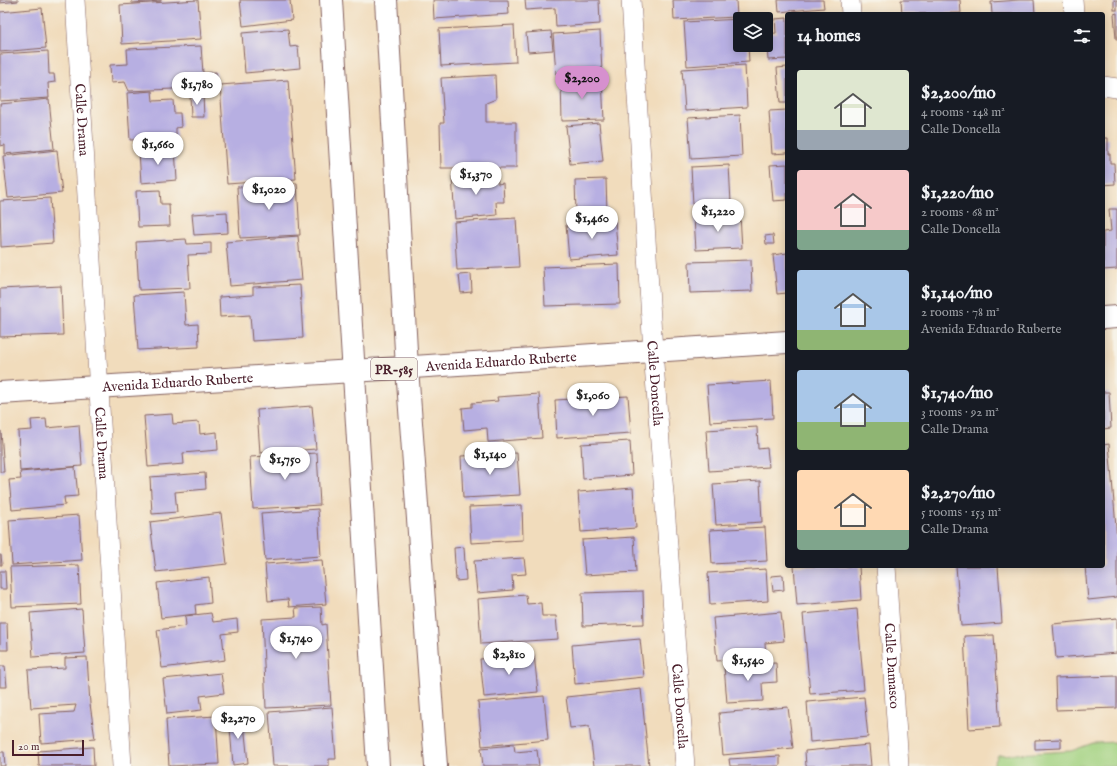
<!DOCTYPE html>
<meta charset="utf-8">
<style>
:root{--surface:#171b24;--page:#20242c;--text:#f1f3f6;--muted:#9ea1a6;--accent:#d690ce}
body{margin:0;font-family:"IM FELL English",serif;background:var(--page);color:var(--text);height:100vh;display:flex;flex-direction:column;font-size:15px;white-space:nowrap}
*{box-sizing:border-box;margin:0}
p{font-size:13px;color:var(--muted)}
.icon{flex:none;width:22px;height:22px;fill:none;stroke:currentColor;stroke-width:2;stroke-linecap:round;stroke-linejoin:round}
.map{position:relative;flex:1;overflow:hidden}
.drawer{position:absolute;left:785px;top:12px;width:320px;height:556px;display:flex;flex-direction:column;background:var(--surface);border-radius:4px;box-shadow:0 2px 10px #0003}
.drawer>*{flex:none}
.fabs{position:absolute;left:733px;top:12px;display:grid;gap:8px}
.fabs a{display:grid;place-items:center;width:40px;height:40px;border-radius:4px;background:var(--surface);box-shadow:0 2px 10px #0003;font-size:20px}
.scale{position:absolute;left:12px;bottom:10px;width:72px;box-sizing:border-box;padding-left:4px;border:2px solid #4a1f2b;border-top:0;font-size:11px;line-height:14px;white-space:nowrap;color:#4a1f2b;-webkit-text-stroke:3px #f7f3e8;paint-order:stroke}
.price{position:absolute;translate:-50% -34px;padding:0 9px;border-radius:14px;background:#fff;color:#222;font-size:13px;line-height:26px;filter:drop-shadow(0 1px 2px #0008)}
.price::after{content:'';position:absolute;left:50%;top:24px;width:12px;height:9px;margin-left:-6px;background:inherit;clip-path:polygon(0 0,100% 0,50% 100%)}
.price.active{background:var(--accent);color:#111}
ul{padding:0;list-style:none}
li{display:flex;align-items:center;gap:12px;height:100px;padding:0 12px}
li span{display:grid;place-items:center;flex:none;width:112px;height:80px;border-radius:4px;color:#555}
li>.icon{margin-inline-start:auto}
span .icon{width:48px;height:48px;fill:#fffc;stroke-width:1}
li b{font-size:17px}
h2{display:flex;justify-content:space-between;align-items:center;height:48px;padding:0 12px;font-size:17px}
.map>svg:first-child{display:block}
.green{fill:#a2d280;stroke:#767856}
.building{fill:#b7afe2}
.lines{fill:none;stroke-linecap:round;stroke-linejoin:round}
.street-casing{stroke:#84615e;stroke-width:20}
.primary-casing{stroke:#84615e;stroke-width:24}
.street{stroke:#fff;stroke-width:19}
.primary{stroke:#fff;stroke-width:22}
.labels{text-anchor:middle;stroke-width:4;stroke-linejoin:round;paint-order:stroke}
.shield{fill:#f7f3e8;stroke:#7e5f64;stroke-width:1}
.shield-label{font-size:13px;font-weight:bold;fill:#4a1f2b}
.street-label{font-size:14px;fill:#4a1f2b;stroke:#f7f3e8}
</style>
<div class="map">
<svg width="1117" height="766" viewBox="0 0 1117 766">
<rect width="100%" height="100%" fill="#f7f3e8"/>
<filter id="ink" filterUnits="userSpaceOnUse"><feTurbulence type="fractalNoise" baseFrequency=".025" numOctaves="2"/><feDisplacementMap in="SourceGraphic" scale="8" xChannelSelector="R" yChannelSelector="G"/><feConvolveMatrix kernelMatrix="1 2 1 2 8 2 1 2 1" color-interpolation-filters="sRGB"/></filter>
<filter id="wash" filterUnits="userSpaceOnUse"><feTurbulence type="fractalNoise" baseFrequency=".012" numOctaves="4" result="noise"/><feDisplacementMap in="SourceGraphic" scale="16" xChannelSelector="R" yChannelSelector="G"/><feGaussianBlur stdDeviation="0.9" result="paint"/><feColorMatrix in="noise" values="0 0 0 0 0 0 0 0 0 0 0 0 0 0 0 0 0 1.4 0 .05"/><feComposite in="paint" operator="in"/></filter>
<g filter="url(#wash)">
<rect width="100%" height="100%" fill="#f1dcbc"/>
<polygon class="green" points="1117,742 1117,766 993,766 998,755 1071,751 1093,743"/>
<g id="blocks">
<g class="building">
<polygon points="0,0 18,0 18,1 0,3"/>
<polygon points="132,0 161,0 161,1 132,3"/>
<polygon points="198,0 201,39 122,44 120,5"/>
<polygon points="240,0 290,0 292,20 243,26"/>
<polygon points="433,0 508,0 509,14 434,19"/>
<polygon points="525,0 599,0 600,24 556,27 555,8 526,10"/>
<polygon points="673,0 736,0 737,17 674,20"/>
<polygon points="778,0 823,0 824,8 779,12"/>
<polygon points="901,0 960,0 961,13 902,14"/>
<polygon points="1019,0 1034,0 1035,14 992,14 991,2"/>
<rect x="1114" y="0" width="3" height="10"/>
<polygon points="42,8 46,48 0,52 0,12"/>
<polygon points="1117,13 1117,39 1116,39 1114,14"/>
<polygon points="767,16 768,30 766,30 766,19 755,19 755,17"/>
<polygon points="787,18 787,59 768,60 766,34 776,33 775,19"/>
<polygon points="740,19 740,45 748,45 749,62 687,66 684,22"/>
<polygon points="514,25 516,62 441,66 439,29"/>
<polygon points="288,29 290,47 298,46 300,68 245,73 242,33"/>
<polygon points="551,31 553,50 528,52 526,33"/>
<polygon points="600,31 602,72 556,74 553,34"/>
<polygon points="201,46 203,73 216,72 217,87 129,91 125,82 111,83 110,65 128,64 127,49"/>
<polygon points="48,51 49,74 54,74 55,82 48,83 49,98 0,101 0,54"/>
<polygon points="745,65 747,107 685,111 682,69"/>
<polygon points="787,67 787,103 780,103 777,68"/>
<polygon points="495,75 496,99 486,103 486,122 516,122 516,168 441,168 440,123 444,123 441,78"/>
<polygon points="602,79 604,120 562,121 561,80"/>
<polygon points="288,80 296,179 227,184 220,85"/>
<polygon points="152,91 153,101 173,100 174,113 180,113 181,127 176,128 176,138 130,140 127,93"/>
<polygon points="203,94 204,117 191,117 190,95"/>
<polygon points="49,99 54,149 5,154 5,145 0,146 0,104"/>
<polygon points="787,110 787,153 772,154 769,111"/>
<polygon points="740,115 742,156 691,159 688,118"/>
<polygon points="599,123 603,161 570,164 566,126"/>
<polygon points="1103,138 1108,138 1108,154 1110,154 1110,163 1114,163 1115,184 1103,185"/>
<polygon points="175,149 177,180 141,183 139,151"/>
<polygon points="57,150 62,193 8,198 3,156"/>
<polygon points="787,164 787,200 773,201 770,165"/>
<polygon points="729,165 731,203 693,205 691,167"/>
<polygon points="482,174 482,176 497,175 498,184 503,183 504,202 496,202 497,215 455,219 452,176"/>
<polygon points="606,179 607,213 576,214 575,180"/>
<polygon points="297,183 300,235 240,238 237,187"/>
<polygon points="160,190 161,204 169,204 170,226 138,227 136,191"/>
<polygon points="50,198 53,243 1,247 0,201"/>
<polygon points="1109,209 1117,209 1117,269 1103,270 1103,232 1111,231"/>
<polygon points="227,212 228,233 194,235 192,214"/>
<polygon points="740,215 742,248 696,250 694,218"/>
<polygon points="516,218 519,267 457,270 454,222"/>
<polygon points="615,221 618,255 569,259 566,225"/>
<polygon points="773,235 774,244 766,244 765,236"/>
<polygon points="298,236 302,280 230,286 226,242"/>
<polygon points="186,239 187,244 211,243 211,254 188,255 190,288 139,290 136,242"/>
<polygon points="787,253 787,293 777,294 773,255"/>
<polygon points="751,260 752,291 690,293 689,262"/>
<polygon points="619,264 620,304 545,306 543,267"/>
<polygon points="471,274 472,292 461,293 459,275"/>
<polygon points="300,285 303,338 252,341 250,315 220,317 219,297 253,295 253,287"/>
<polygon points="61,286 63,335 0,337 0,289"/>
<polygon points="184,292 186,325 198,324 199,347 138,350 134,295"/>
<polygon points="771,381 773,418 710,422 707,385"/>
<polygon points="1103,392 1109,392 1111,428 1103,429"/>
<polygon points="539,394 542,438 488,442 487,428 464,430 462,408 472,407 472,403 498,401 497,397"/>
<polygon points="628,396 631,433 557,438 555,400"/>
<polygon points="312,406 316,449 260,453 257,410"/>
<polygon points="172,414 173,424 199,422 200,434 217,432 218,450 183,453 184,464 148,467 144,416"/>
<polygon points="46,419 47,428 79,425 82,466 20,471 18,431 32,430 31,420"/>
<polygon points="757,427 758,449 767,448 769,467 709,471 706,430"/>
<polygon points="0,431 1,431 4,472 0,472"/>
<polygon points="630,441 632,475 583,479 581,444"/>
<polygon points="1109,444 1117,539 1117,597 1088,600 1085,566 1103,566 1103,445"/>
<polygon points="317,453 320,505 253,509 250,457"/>
<polygon points="517,453 520,495 463,498 461,456"/>
<polygon points="75,467 78,496 64,497 65,505 12,510 9,480 21,479 20,472"/>
<polygon points="205,473 206,489 175,492 177,512 152,514 150,477"/>
<polygon points="760,481 762,522 716,525 713,484"/>
<polygon points="633,488 636,528 581,532 578,492"/>
<polygon points="522,505 523,540 471,543 469,507"/>
<polygon points="318,509 321,556 265,560 261,513"/>
<polygon points="221,513 227,564 156,572 150,522"/>
<polygon points="79,515 82,560 12,565 9,520"/>
<polygon points="765,527 767,561 712,564 710,530"/>
<polygon points="634,537 636,572 585,575 582,540"/>
<polygon points="464,547 466,580 456,581 454,548"/>
<polygon points="0,555 1,555 2,565 0,565"/>
<polygon points="524,558 526,574 512,575 513,590 477,593 474,561"/>
<polygon points="322,560 326,604 289,607 288,599 268,601 265,564"/>
<polygon points="79,565 81,604 12,607 10,567"/>
<polygon points="794,566 859,566 861,600 797,605"/>
<polygon points="956,566 998,566 1002,623 961,626"/>
<polygon points="766,569 768,601 710,605 708,573"/>
<polygon points="0,571 5,571 6,589 0,589"/>
<polygon points="783,575 784,590 773,591 771,576"/>
<polygon points="209,577 211,603 195,605 196,614 161,618 157,583"/>
<polygon points="643,591 644,624 583,626 582,593"/>
<polygon points="526,595 527,604 541,603 542,616 556,616 558,639 481,644 478,599"/>
<polygon points="321,607 322,625 326,624 331,705 266,708 262,619 296,617 295,608"/>
<polygon points="82,609 85,653 33,657 30,613"/>
<polygon points="857,609 864,690 810,694 803,614"/>
<polygon points="781,612 784,641 765,643 766,657 717,661 713,618"/>
<polygon points="211,613 213,622 237,619 238,632 222,634 225,660 162,668 157,630 186,626 185,616"/>
<polygon points="1117,618 1117,653 1056,658 1053,624"/>
<polygon points="0,623 7,623 8,650 0,650"/>
<polygon points="994,635 1000,727 969,729 964,636"/>
<polygon points="640,639 644,677 575,684 572,645"/>
<polygon points="534,654 538,692 484,697 480,659"/>
<polygon points="87,657 90,704 95,739 41,743 39,714 74,712 76,705 31,708 28,670 65,668 65,658"/>
<polygon points="776,663 777,682 762,683 763,701 727,703 724,666"/>
<polygon points="0,666 5,666 7,687 0,687"/>
<polygon points="221,673 224,693 200,696 202,710 167,714 163,679"/>
<polygon points="1117,676 1117,708 1056,710 1055,678"/>
<polygon points="641,689 649,766 594,766 589,726 570,728 566,697"/>
<polygon points="544,696 548,740 482,746 478,702"/>
<polygon points="864,697 868,737 810,742 807,702"/>
<polygon points="332,707 336,759 329,759 329,766 273,766 269,712"/>
<polygon points="788,707 793,748 723,755 719,713"/>
<polygon points="243,714 248,763 233,765 229,716"/>
<polygon points="216,716 219,764 169,766 166,719"/>
<polygon points="1061,739 1061,748 1035,749 1035,740"/>
<polygon points="514,745 515,752 537,750 539,766 483,766 481,748"/>
<polygon points="869,745 871,766 806,766 805,751"/>
<polygon points="93,747 94,766 39,766 38,751"/>
<polygon points="0,752 4,752 5,766 0,766"/>
<polygon points="780,756 780,766 730,766 729,759"/>
</g>
</g>
</g>
<g filter="url(#ink)">
<use href="#blocks" fill-opacity="0" stroke="#84615e" stroke-width="1"/>
<g class="lines">
<g class="street-casing">
<g id="street">
<path id="s1" d="M75,0l47,766"/>
<path id="s2" d="M631,0l22,351 32,415"/>
<polyline points="850,0 851,14"/>
<polyline points="1073,0 1074,14"/>
<polyline points="1103,86 1117,88"/>
<path id="s3" d="M886,566l13,200"/>
</g>
</g>
<g class="primary-casing">
<g id="primary">
<polyline points="331,0 378,766"/>
<polyline points="386,0 407,368 436,766"/>
<polyline points="1103,318 1117,317"/>
<path id="s4" d="M0,393l353,-22 434,-29"/>
</g>
</g>
<use href="#street" class="street"/>
<use href="#primary" class="primary"/>
</g>
</g>
<g class="labels">
<rect class="shield" x="371" y="358" width="46" height="22" rx="3"/>
<g class="shield-label">
<text x="394" y="374">PR-585</text>
</g>
<g class="street-label">
<text dy="5" stroke="none"><textPath href="#s1" startOffset="120">Calle Drama</textPath></text>
<text dy="5" stroke="none"><textPath href="#s4" startOffset="502">Avenida Eduardo Ruberte</textPath></text>
<text dy="5" stroke="none"><textPath href="#s4" startOffset="178">Avenida Eduardo Ruberte</textPath></text>
<text dy="5" stroke="none"><textPath href="#s2" startOffset="384">Calle Doncella</textPath></text>
<text dy="5" stroke="none"><textPath href="#s1" startOffset="444">Calle Drama</textPath></text>
<text dy="5" stroke="none"><textPath href="#s3" startOffset="100">Calle Damasco</textPath></text>
<text dy="5" stroke="none"><textPath href="#s2" startOffset="708">Calle Doncella</textPath></text>
</g>
</g>
</svg>
<div class="fabs">
<a><svg class="icon" aria-label="layers" viewBox="0 0 24 24"><path d="M12 4l9 5-9 5-9-5zM3 14l9 5 9-5"/></svg></a>
</div>
<div class="scale">20 m</div>
<b class="price active" style="left:582px;top:100px">$2,200</b>
<b class="price" style="left:197px;top:106px">$1,780</b>
<b class="price" style="left:158px;top:166px">$1,660</b>
<b class="price" style="left:476px;top:196px">$1,370</b>
<b class="price" style="left:269px;top:211px">$1,020</b>
<b class="price" style="left:718px;top:233px">$1,220</b>
<b class="price" style="left:592px;top:240px">$1,460</b>
<b class="price" style="left:593px;top:417px">$1,060</b>
<b class="price" style="left:490px;top:476px">$1,140</b>
<b class="price" style="left:285px;top:481px">$1,750</b>
<b class="price" style="left:296px;top:660px">$1,740</b>
<b class="price" style="left:509px;top:676px">$2,810</b>
<b class="price" style="left:748px;top:682px">$1,540</b>
<b class="price" style="left:238px;top:740px">$2,270</b>
<section class="drawer">
<h2>14 homes<svg class="icon" aria-label="filters" viewBox="0 0 24 24"><path d="M4 7h16M4 17h16"/><circle cx="9" cy="7" r="2"/><circle cx="15" cy="17" r="2"/></svg></h2>
<ul>
<li><span style="background:linear-gradient(#dfe7d0 75%,#9aa5b1 0)"><svg class="icon" aria-label="home" viewBox="0 0 24 24"><path d="M3 11l9-7 9 7M6 9v11h12V9"/></svg></span><div><b>$2,200/mo</b><p>4 rooms · 148 m²</p><p>Calle Doncella</p></div></li>
<li><span style="background:linear-gradient(#f6c9c9 75%,#7fa58c 0)"><svg class="icon" aria-label="home" viewBox="0 0 24 24"><path d="M3 11l9-7 9 7M6 9v11h12V9"/></svg></span><div><b>$1,220/mo</b><p>2 rooms · 68 m²</p><p>Calle Doncella</p></div></li>
<li><span style="background:linear-gradient(#a9c7e8 75%,#8fb573 0)"><svg class="icon" aria-label="home" viewBox="0 0 24 24"><path d="M3 11l9-7 9 7M6 9v11h12V9"/></svg></span><div><b>$1,140/mo</b><p>2 rooms · 78 m²</p><p>Avenida Eduardo Ruberte</p></div></li>
<li><span style="background:linear-gradient(#a9c7e8 65%,#8fb573 0)"><svg class="icon" aria-label="home" viewBox="0 0 24 24"><path d="M3 11l9-7 9 7M6 9v11h12V9"/></svg></span><div><b>$1,740/mo</b><p>3 rooms · 92 m²</p><p>Calle Drama</p></div></li>
<li><span style="background:linear-gradient(#ffd9b3 75%,#7fa58c 0)"><svg class="icon" aria-label="home" viewBox="0 0 24 24"><path d="M3 11l9-7 9 7M6 9v11h12V9"/></svg></span><div><b>$2,270/mo</b><p>5 rooms · 153 m²</p><p>Calle Drama</p></div></li>
</ul>
</section>
</div>
